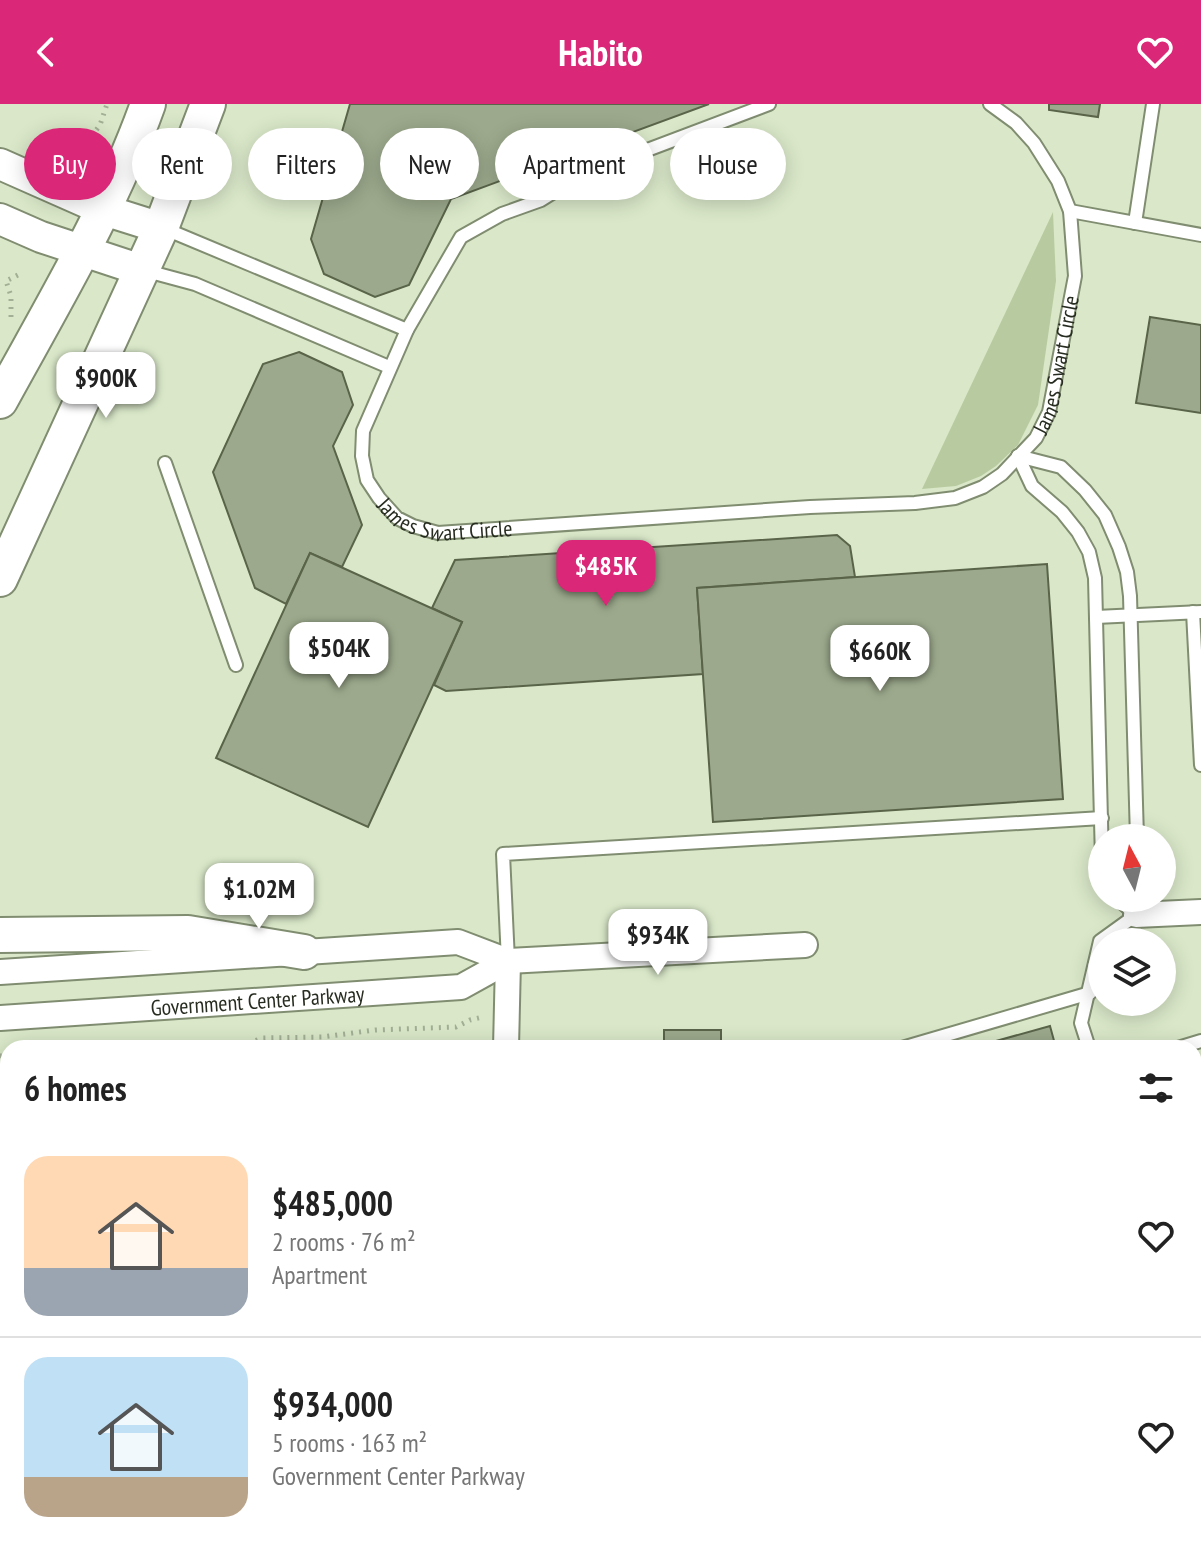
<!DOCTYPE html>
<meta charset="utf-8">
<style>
:root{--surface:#fff;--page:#f2f2f2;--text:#222;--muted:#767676;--line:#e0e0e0;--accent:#db2777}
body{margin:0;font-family:"PT Sans Narrow",sans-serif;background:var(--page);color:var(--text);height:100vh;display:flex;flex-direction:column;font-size:30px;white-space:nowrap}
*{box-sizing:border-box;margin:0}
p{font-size:26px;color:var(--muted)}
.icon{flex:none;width:44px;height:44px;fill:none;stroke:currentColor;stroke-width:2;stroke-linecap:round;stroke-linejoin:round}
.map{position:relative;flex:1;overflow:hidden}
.drawer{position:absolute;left:0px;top:936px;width:1202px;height:512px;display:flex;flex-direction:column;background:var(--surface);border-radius:24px 24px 0 0;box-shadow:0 4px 20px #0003}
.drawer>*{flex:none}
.guide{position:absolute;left:24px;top:24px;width:800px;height:72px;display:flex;gap:16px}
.needle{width:52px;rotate:353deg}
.tools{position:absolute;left:1088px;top:720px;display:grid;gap:16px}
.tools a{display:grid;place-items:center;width:88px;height:88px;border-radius:50%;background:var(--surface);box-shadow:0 4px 20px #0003;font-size:40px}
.price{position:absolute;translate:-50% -68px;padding:0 18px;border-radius:16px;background:#fff;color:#222;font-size:26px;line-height:52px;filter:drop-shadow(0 2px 4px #0008)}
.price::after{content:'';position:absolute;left:50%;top:48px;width:24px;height:18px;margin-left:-12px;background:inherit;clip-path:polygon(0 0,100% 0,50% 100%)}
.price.on{background:var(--accent);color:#fff}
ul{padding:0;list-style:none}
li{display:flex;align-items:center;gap:24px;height:200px;padding:0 24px}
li+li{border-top:2px solid var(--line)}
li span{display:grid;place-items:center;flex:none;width:224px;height:160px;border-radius:24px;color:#555}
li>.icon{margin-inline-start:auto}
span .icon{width:96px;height:96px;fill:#fffc;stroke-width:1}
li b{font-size:34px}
h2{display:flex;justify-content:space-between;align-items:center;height:96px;padding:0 24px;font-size:34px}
.tag{padding:0 28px;border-radius:36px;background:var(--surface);box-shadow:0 4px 20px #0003;font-size:28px;line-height:72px}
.tag.on{background:var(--accent);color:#fff}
header{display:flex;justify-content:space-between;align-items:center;height:104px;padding:0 24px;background:var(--accent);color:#fff;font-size:36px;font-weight:600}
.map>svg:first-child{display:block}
.green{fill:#b8cba0}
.building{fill:#9ca98c;stroke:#596449;stroke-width:2}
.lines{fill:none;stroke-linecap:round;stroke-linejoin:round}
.service-casing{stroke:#808d70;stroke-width:16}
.minor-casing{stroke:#808d70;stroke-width:28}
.tertiary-casing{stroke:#808d70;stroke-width:34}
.secondary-casing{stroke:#808d70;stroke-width:38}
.path{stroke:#a3af95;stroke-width:5;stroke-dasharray:2 6;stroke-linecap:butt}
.service{stroke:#fff;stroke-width:12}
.minor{stroke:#fff;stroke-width:24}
.tertiary{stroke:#fff;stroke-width:30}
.secondary{stroke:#fff;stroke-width:34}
.labels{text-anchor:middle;stroke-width:6;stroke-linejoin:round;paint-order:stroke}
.street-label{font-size:22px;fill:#272c20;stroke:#e7f5d6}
</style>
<header><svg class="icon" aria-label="back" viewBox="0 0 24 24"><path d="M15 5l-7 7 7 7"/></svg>Habito<svg class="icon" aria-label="heart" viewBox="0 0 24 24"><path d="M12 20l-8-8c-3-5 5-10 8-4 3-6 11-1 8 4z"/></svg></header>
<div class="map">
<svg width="1201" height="1448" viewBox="0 0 1201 1448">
<rect width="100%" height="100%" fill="#dae8c9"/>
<polygon class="green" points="1053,108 1056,177 1038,301 1018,341 996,362 981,372 956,382 922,385"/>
<g class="building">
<polygon points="350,0 709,0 451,95 409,181 375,193 324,170 311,135"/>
<polygon points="1049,0 1100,0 1098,13 1049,6"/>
<polygon points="1150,213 1201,221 1201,309 1136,299"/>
<polygon points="299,248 342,268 353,301 333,342 362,421 342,463 310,449 286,500 255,484 213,368 263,260"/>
<polygon points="837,431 850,442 855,473 697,484 703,570 446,587 434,581 462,518 432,504 455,456"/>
<polygon points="310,449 462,518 368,723 216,654"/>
<polygon points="1047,460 1063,695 713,718 697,484"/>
<polygon points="1050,922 1056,944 971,944"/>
<rect x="664" y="926" width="57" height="18"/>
<polygon points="8,1034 8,1084 0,1075 0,1042"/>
<polygon points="8,1146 8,1256 0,1256 0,1147"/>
<polygon points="0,1305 8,1305 8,1415 0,1416"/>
<polygon points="180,1440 258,1440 260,1448 148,1448"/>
<polygon points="267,1440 380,1440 382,1448 269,1448"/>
<polygon points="723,1440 769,1440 770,1448 724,1448"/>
<polygon points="926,1440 1192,1440 1194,1448 928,1448"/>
</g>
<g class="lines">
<g class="service-casing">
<g id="service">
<path id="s1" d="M769,0l-188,71 -40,25 -39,14 -41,23 -54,93 -44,101 -1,25 5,24 12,18 18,20 16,8 25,7 372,-26 105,-4 40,-5 28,-11 19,-13 34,-36 13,-26 26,-136 -5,-65 -12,-30 -24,-38 -18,-20 -26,-19"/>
<polyline points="1070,107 1201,131"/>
<polyline points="1135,119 1153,0"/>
<polyline points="163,124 407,226"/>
<polyline points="143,166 195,180 389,263"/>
<polyline points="1018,352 1061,363 1085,386 1105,411 1119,443 1127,468 1130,492 1137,734"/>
<polyline points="1018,352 1032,382 1062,408 1078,428 1089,448 1095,474 1102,757"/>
<polyline points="165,359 236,561"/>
<polyline points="1193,508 1201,661"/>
<polyline points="1096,513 1201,508"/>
<polyline points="1117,794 1136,811"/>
<polyline points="508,857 503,750 1102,714"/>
<polyline points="902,944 1090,889"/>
<polyline points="1089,944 1081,919 1100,837 1136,811 1139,794"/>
<polyline points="1178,944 1201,937"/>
<polyline points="1194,1303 1201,1301"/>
<polyline points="1194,1313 1201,1338"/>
<polyline points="870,1440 872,1448"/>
</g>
</g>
<g class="minor-casing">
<g id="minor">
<polyline points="1136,811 1201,808"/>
<polyline points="0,868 458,838 508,857 805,841"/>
<path id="s2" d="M0,914l461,-31 47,-26"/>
<polyline points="506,944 508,857"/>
<polyline points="510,1440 512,1448"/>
<polyline points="672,1440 674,1448"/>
<polyline points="109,1448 109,1440"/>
<polyline points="602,1448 632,1440"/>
</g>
</g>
<g class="tertiary-casing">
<g id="tertiary">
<polyline points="0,60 104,106 161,124"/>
<polyline points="0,115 41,133 141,166"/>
</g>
</g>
<g class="secondary-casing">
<g id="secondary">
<path d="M0,297c53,-97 111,-193 148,-297"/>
<polyline points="0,475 161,124 208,0"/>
<polyline points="0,831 188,829 304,848"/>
</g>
</g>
<g class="path">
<polyline points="77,51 100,21 107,0"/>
<polyline points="11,213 11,192 6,177 22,169"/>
<polyline points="233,944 263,934 322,933 375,926 456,923 470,916 483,913"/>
<polyline points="0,952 8,951"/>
</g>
<use href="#service" class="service"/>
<use href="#minor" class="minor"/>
<use href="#tertiary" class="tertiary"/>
<use href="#secondary" class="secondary"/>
</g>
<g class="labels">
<g class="street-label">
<text dy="8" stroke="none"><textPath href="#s1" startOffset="1394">James Swart Circle</textPath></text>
<text dy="8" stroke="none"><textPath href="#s1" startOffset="700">James Swart Circle</textPath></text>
<text dy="8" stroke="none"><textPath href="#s2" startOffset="258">Government Center Parkway</textPath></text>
</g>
</g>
</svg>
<div class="tools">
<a><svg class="needle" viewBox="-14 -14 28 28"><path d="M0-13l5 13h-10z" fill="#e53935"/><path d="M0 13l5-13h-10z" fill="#767676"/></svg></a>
<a><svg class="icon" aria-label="layers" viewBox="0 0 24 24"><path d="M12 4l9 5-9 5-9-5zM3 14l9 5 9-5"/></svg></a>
</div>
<b class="price" style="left:106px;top:316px">$900K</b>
<b class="price on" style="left:606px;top:504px">$485K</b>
<b class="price" style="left:339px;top:586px">$504K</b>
<b class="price" style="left:880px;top:589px">$660K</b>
<b class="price" style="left:259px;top:827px">$1.02M</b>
<b class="price" style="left:658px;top:873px">$934K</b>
<div class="guide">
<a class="tag on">Buy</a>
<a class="tag">Rent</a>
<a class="tag">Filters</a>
<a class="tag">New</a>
<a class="tag">Apartment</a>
<a class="tag">House</a>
</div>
<section class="drawer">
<h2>6 homes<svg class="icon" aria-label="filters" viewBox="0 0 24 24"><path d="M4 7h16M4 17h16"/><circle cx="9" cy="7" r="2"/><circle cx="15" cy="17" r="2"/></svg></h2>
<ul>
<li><span style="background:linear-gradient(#ffd9b3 70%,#9aa5b1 0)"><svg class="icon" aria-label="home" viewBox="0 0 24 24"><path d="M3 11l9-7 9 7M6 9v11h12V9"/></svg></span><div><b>$485,000</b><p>2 rooms · 76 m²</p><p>Apartment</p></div><svg class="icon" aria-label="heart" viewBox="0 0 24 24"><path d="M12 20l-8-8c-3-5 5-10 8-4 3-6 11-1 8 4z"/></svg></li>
<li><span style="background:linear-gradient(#bfe0f5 75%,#b9a48a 0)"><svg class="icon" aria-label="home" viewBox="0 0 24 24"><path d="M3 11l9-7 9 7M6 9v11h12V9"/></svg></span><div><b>$934,000</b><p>5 rooms · 163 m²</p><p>Government Center Parkway</p></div><svg class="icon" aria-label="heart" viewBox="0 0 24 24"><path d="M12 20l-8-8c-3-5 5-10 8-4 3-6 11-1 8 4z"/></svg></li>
</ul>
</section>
</div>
